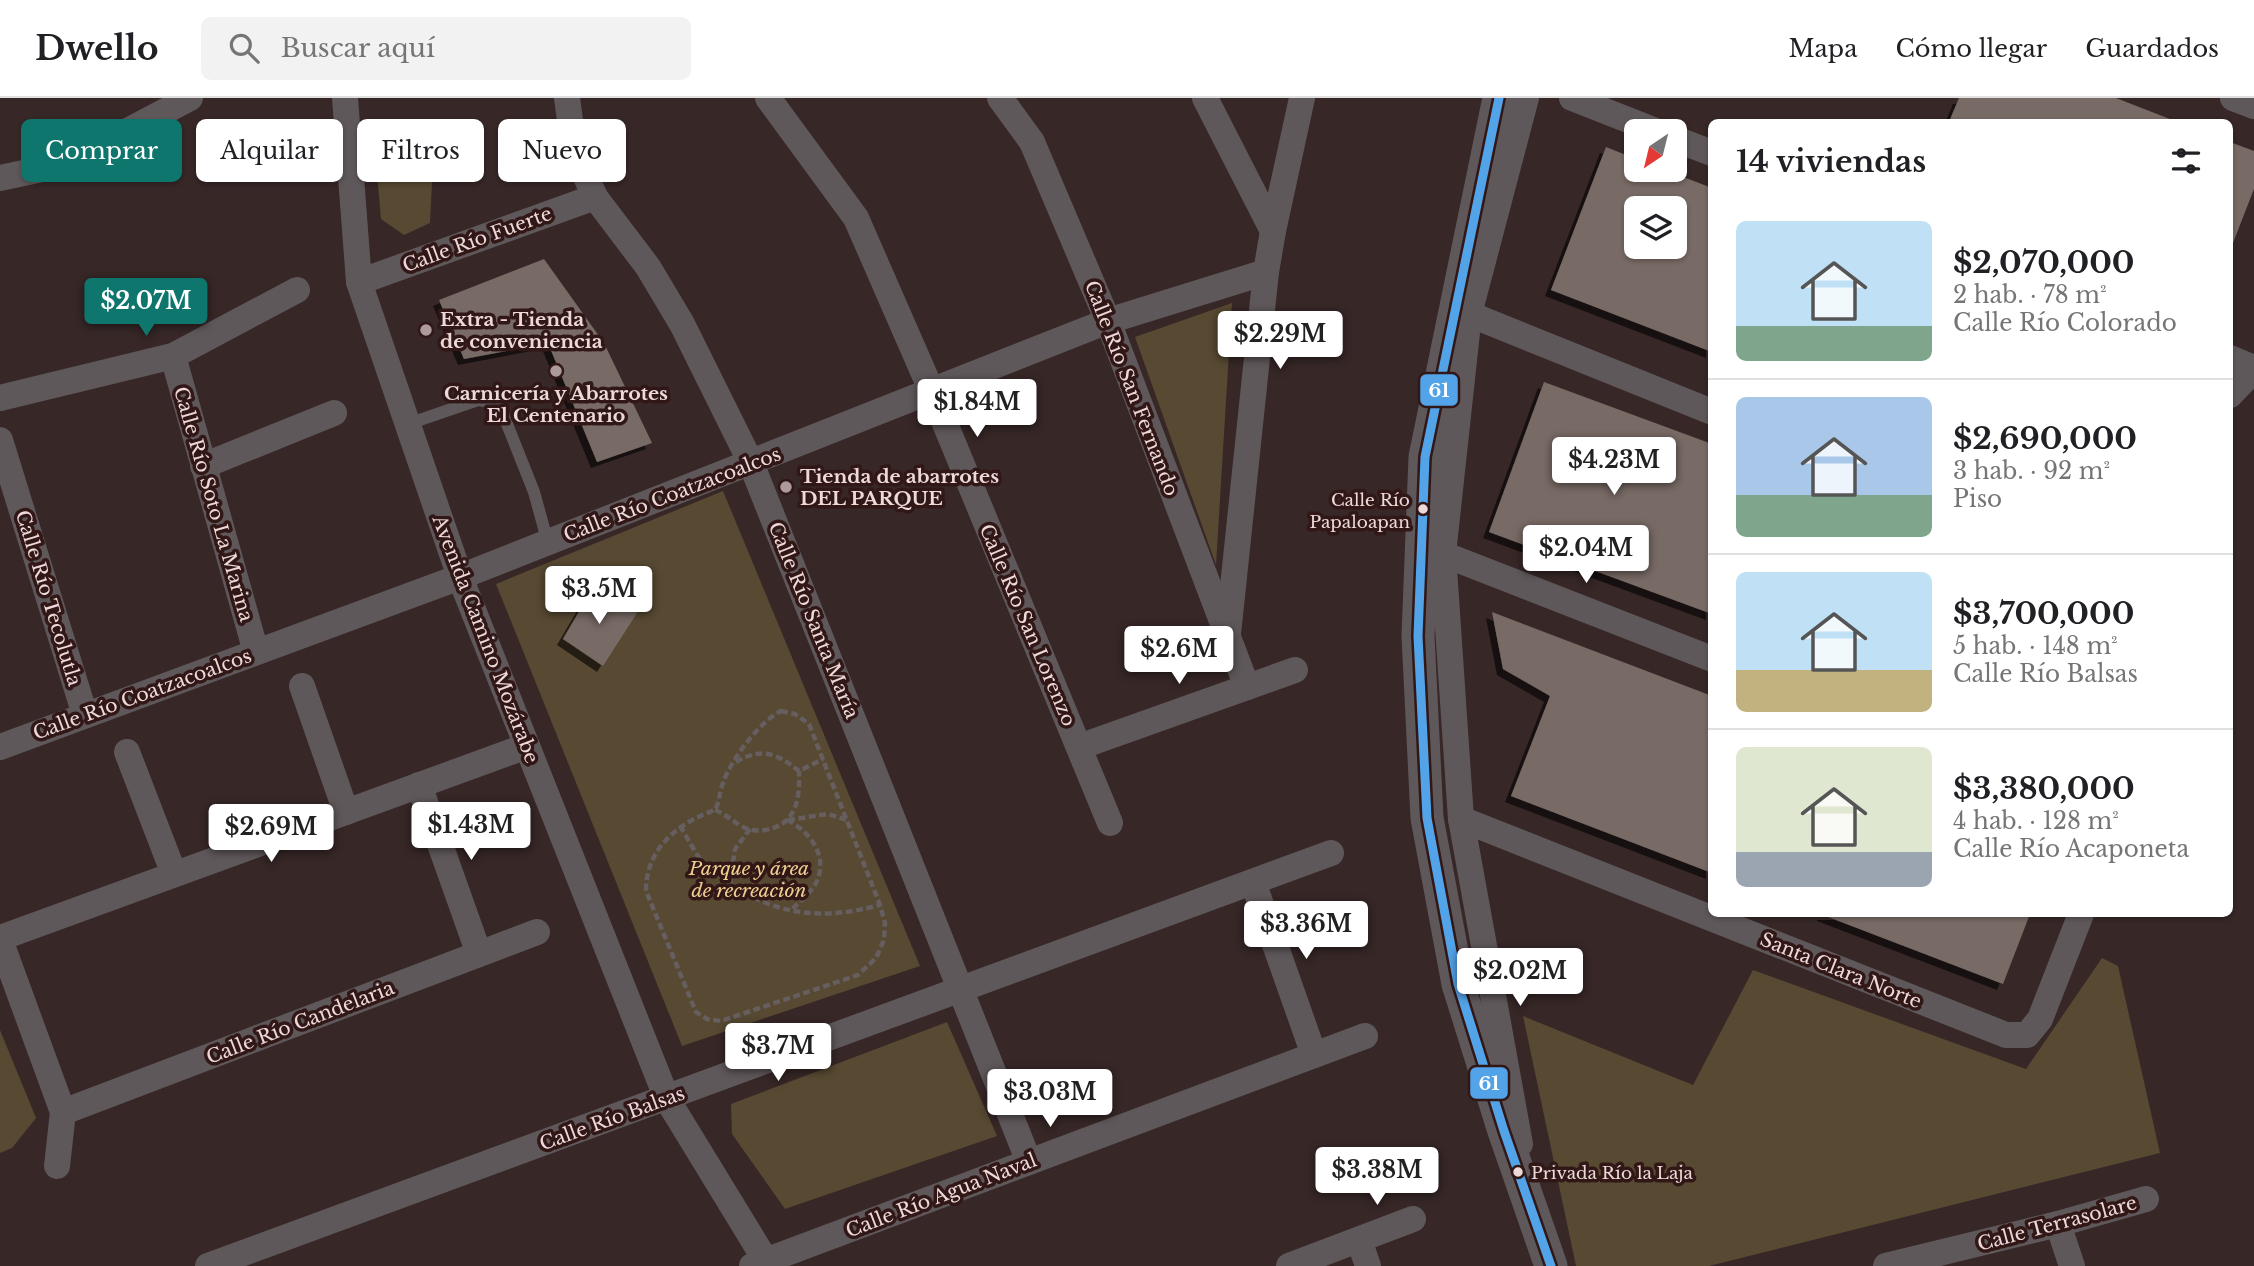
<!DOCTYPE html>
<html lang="es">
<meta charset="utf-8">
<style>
:root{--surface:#fff;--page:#f2f2f2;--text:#202124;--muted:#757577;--line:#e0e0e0;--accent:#0f766e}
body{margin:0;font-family:"Libre Baskerville",serif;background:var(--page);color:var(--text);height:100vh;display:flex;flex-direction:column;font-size:26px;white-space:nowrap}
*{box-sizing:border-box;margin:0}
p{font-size:23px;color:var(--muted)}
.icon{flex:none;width:38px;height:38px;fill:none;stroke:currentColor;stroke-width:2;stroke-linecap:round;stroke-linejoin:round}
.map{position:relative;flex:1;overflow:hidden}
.drawer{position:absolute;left:1708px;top:21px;width:525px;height:798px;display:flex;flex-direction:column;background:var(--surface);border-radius:10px;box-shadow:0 2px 5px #0004}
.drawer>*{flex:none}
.banner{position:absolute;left:21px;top:21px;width:665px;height:63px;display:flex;gap:14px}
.needle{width:46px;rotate:215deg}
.controls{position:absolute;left:1624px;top:21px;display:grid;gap:14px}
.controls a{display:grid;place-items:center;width:63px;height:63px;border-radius:10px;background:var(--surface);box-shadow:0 2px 5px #0004;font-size:35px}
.price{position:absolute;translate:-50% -60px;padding:0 16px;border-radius:7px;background:#fff;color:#222;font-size:23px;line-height:46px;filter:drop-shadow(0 2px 4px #0008)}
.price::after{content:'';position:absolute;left:50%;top:42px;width:21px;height:16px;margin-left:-10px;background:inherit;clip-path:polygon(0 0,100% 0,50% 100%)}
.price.selected{background:var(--accent);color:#fff}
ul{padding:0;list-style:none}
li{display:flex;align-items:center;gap:21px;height:175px;padding:0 28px}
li+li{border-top:2px solid var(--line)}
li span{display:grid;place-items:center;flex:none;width:196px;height:140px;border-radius:10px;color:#555}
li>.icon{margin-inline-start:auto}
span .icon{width:84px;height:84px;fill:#fffc;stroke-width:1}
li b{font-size:30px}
h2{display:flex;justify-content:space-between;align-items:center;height:84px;padding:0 28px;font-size:30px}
.chip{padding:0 24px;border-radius:10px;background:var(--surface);box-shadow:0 2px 5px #0004;font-size:24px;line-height:63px}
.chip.selected{background:var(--accent);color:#fff}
header{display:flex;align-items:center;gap:42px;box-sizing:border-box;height:98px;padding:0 35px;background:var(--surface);border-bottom:2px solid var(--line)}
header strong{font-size:33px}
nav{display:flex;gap:38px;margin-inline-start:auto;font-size:24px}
.search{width:490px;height:63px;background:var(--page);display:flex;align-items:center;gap:18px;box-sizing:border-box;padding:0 24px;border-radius:10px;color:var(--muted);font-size:26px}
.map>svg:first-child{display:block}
.green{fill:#574932}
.building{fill:#786a65;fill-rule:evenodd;filter:url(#shadow)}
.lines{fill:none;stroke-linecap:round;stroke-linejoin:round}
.path{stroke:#665e5f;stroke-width:4.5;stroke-dasharray:7 3.5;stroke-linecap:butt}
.service{stroke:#5f585a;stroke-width:12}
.minor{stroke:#5f585a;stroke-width:26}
.tertiary{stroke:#5f585a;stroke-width:33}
.bus-1-casing{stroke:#321717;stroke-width:14}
.bus-1{stroke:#53a3e8;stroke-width:9}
.poi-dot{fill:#ad9b9b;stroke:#321717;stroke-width:2.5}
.bus-dot{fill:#edd9d9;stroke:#321717;stroke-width:2.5}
.labels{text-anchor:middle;stroke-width:7;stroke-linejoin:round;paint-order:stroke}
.bus-label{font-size:17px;fill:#edd9d9;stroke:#321717;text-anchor:end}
.street-label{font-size:19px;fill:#edd9d9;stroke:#321717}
.poi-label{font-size:19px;font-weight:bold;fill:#edd9d9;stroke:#321717;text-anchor:start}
.park-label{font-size:19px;font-style:italic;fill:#eecf92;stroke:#321717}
.line-badge{stroke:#321717;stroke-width:2.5}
.badge-label{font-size:19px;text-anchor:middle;font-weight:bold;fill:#fff}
</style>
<header>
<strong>Dwello</strong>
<div class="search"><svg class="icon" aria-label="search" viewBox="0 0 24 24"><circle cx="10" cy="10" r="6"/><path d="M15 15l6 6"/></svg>Buscar aquí</div>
<nav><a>Mapa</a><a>Cómo llegar</a><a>Guardados</a></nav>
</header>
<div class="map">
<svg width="2254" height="1168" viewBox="0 0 2254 1168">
<defs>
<filter id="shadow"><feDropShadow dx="-6" dy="6" stdDeviation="0" flood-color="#0009"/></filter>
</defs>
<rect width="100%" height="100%" fill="#372727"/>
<g class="green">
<polygon points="376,64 433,65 430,125 404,137 381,121"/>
<polygon points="1232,205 1216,467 1135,239"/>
<polygon points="723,393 920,868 682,948 496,486"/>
<polygon points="2102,860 2118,868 2160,1055 1709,1168 1576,1168 1523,918 1693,987 1753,872 2026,971"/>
<polygon points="947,924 997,1038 785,1111 732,1036 731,1006"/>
<polygon points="0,932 36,1020 12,1050 0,1055"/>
</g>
<g class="building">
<polygon points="1959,0 2116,0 2175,23 1949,24"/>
<polygon points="2230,44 2254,53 2254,91 2231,150 2230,149"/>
<path d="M1606,49l30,12v11h29l47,18v164l-161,-62zM1636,110h39v39h-39z"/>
<polygon points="544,161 604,245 652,345 597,364 548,245 464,261 439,202"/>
<polygon points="1544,284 1712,346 1712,516 1489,434"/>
<polygon points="594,488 637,515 603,568 563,541"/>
<polygon points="1492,514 1712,598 1712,775 1511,698 1550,598 1503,571"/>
<polygon points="1823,816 2030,816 2003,886 1823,817"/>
</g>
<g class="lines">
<g class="path">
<path d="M781,613l14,3 14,10 71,181 5,18 -1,17 -8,18 -18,17 -137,46 -14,-2 -11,-7 -50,-121c0,-43 32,-68 69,-81 5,-9 4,-17 8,-27 7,-22 37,-62 58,-72z"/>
<path d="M736,664c25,-15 41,-9 63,9l24,-12"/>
<path d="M715,712c11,4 18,12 28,17 7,4 15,4 22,3 32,-5 35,-32 34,-59"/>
<path d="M787,722c24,12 43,38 28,65 -6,9 -16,18 -24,25"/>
<polyline points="788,722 828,716 847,722"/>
<path d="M680,728c7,11 13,23 20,33 5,7 14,12 21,17 49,40 100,45 159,29"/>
<polyline points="730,785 735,751 750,731"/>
</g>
<polyline class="service" points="408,326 478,302 492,304 503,316 534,394 548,445"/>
<g class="minor">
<polyline points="345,0 359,184 460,479 667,1001 769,1168"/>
<polyline points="567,0 574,52 595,99 648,169 682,226 751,365 1029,1064"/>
<polyline points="768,0 856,120 932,294 1110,725"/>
<polyline points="1000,0 1032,44 1108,223 1247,589"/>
<polyline points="1205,0 1273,133"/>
<polyline points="1572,0 1656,33"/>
<polyline points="2233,0 2254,8"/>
<polyline points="1675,41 1712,55"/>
<polyline points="0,80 65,66 190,0"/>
<polyline points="359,184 595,99"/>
<polyline points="1469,216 1712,314"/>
<polyline points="173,258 256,554"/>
<polyline points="2230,260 2254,270"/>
<polyline points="2230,297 2254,272"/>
<polyline points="0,300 173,258 297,192"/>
<polyline points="0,342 85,617"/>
<polyline points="203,368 334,315"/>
<polyline points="1443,456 1712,561"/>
<polyline points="1228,536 1266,174 1273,133 1302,0"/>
<polyline points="302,588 346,714"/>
<polyline points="0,649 460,479 1108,223 1266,174"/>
<polyline points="1079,649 1295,572"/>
<polyline points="127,654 174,776"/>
<polyline points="419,687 479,856"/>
<polyline points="1461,721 2006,937 2027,937 2040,921 2081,816"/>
<polyline points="1253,784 1314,957"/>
<polyline points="0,840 527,648"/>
<polyline points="0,842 63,1014 57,1068"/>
<polyline points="63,1014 537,834"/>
<polyline points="1520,1046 1461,721 1443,456 1469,216 1526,0"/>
<polyline points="2058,1126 2072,1168"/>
<polyline points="1359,1142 1368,1168"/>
<polyline points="208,1168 1331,755"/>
<polyline points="752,1168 1365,938"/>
<polyline points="1289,1168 1413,1121"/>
<polyline points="1886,1168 2058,1126 2146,1101"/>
</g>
<polyline class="tertiary" points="1499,0 1425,359 1418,538 1427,720 1458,886 1504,1033 1551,1168"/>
<g class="bus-1-casing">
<polyline id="bus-1" points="1499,0 1425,359 1418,538 1427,720 1458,886 1504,1033 1551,1168"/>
</g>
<use href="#bus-1" class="bus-1"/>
</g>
<g class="poi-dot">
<circle cx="426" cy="232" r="7"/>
<circle cx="556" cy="273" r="7"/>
<circle cx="786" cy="389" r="7"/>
</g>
<g class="bus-dot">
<circle cx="1423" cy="411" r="6"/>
<circle cx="1518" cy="1074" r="6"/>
</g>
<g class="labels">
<g class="bus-label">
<text x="1410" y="408">Calle Río<tspan x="1410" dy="22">Papaloapan</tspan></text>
<text x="1531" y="1081" text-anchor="start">Privada Río la Laja</text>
</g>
<g class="street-label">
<text transform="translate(477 141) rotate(-20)" y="7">Calle Río Fuerte</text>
<text transform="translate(1132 290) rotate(69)" y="7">Calle Río San Fernando</text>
<text transform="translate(672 396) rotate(-21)" y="7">Calle Río Coatzacoalcos</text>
<text transform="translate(214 406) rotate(74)" y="7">Calle Río Soto La Marina</text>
<text transform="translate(49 500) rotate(73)" y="7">Calle Río Tecolutla</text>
<text transform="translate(814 522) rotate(68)" y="7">Calle Río Santa María</text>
<text transform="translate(1028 527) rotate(67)" y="7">Calle Río San Lorenzo</text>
<text transform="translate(486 541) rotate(69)" y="7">Avenida Camino Mozárabe</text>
<text transform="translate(142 596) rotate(-20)" y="7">Calle Río Coatzacoalcos</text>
<text transform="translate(1841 872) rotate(22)" y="7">Santa Clara Norte</text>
<text transform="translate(300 924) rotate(-21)" y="7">Calle Río Candelaria</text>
<text transform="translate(612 1020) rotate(-20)" y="7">Calle Río Balsas</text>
<text transform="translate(941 1097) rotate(-21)" y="7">Calle Río Agua Naval</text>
<text transform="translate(2057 1125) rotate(-15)" y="7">Calle Terrasolare</text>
</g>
<g class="poi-label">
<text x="440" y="228">Extra - Tienda<tspan x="440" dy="22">de conveniencia</tspan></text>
<text x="556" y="302" text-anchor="middle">Carnicería y Abarrotes<tspan x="556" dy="22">El Centenario</tspan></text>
<text x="800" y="385">Tienda de abarrotes<tspan x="800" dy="22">DEL PARQUE</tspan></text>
</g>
<g class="park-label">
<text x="749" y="777">Parque y área<tspan x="749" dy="22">de recreación</tspan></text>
</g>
</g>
<g class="line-badge">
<rect x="1419" y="275" width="40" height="34" rx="7" fill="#53a3e8"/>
<rect x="1469" y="968" width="40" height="34" rx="7" fill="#53a3e8"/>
</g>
<g class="badge-label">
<text x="1439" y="299">61</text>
<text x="1489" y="992">61</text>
</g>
</svg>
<div class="controls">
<a><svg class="needle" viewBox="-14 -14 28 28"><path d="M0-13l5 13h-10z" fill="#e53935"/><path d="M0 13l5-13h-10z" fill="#757577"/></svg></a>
<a><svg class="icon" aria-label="layers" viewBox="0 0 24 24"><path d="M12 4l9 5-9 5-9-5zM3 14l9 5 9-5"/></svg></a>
</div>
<b class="price selected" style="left:146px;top:240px">$2.07M</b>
<b class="price" style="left:1280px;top:273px">$2.29M</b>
<b class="price" style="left:977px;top:341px">$1.84M</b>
<b class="price" style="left:1614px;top:399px">$4.23M</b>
<b class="price" style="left:1586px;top:487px">$2.04M</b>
<b class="price" style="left:599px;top:528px">$3.5M</b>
<b class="price" style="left:1179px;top:588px">$2.6M</b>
<b class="price" style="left:471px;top:764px">$1.43M</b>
<b class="price" style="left:271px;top:766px">$2.69M</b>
<b class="price" style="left:1306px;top:863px">$3.36M</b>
<b class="price" style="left:1520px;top:910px">$2.02M</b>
<b class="price" style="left:778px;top:985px">$3.7M</b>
<b class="price" style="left:1050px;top:1031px">$3.03M</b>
<b class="price" style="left:1377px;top:1109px">$3.38M</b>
<div class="banner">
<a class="chip selected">Comprar</a>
<a class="chip">Alquilar</a>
<a class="chip">Filtros</a>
<a class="chip">Nuevo</a>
</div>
<section class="drawer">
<h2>14 viviendas<svg class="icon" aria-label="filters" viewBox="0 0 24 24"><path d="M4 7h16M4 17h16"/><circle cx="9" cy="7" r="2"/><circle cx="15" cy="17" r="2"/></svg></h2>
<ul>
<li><span style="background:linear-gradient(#bfe0f5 75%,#7fa58c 0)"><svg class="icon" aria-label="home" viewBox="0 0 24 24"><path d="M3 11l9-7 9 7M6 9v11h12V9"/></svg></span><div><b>$2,070,000</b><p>2 hab. · 78 m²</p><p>Calle Río Colorado</p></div></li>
<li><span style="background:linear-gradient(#a9c7e8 70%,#7fa58c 0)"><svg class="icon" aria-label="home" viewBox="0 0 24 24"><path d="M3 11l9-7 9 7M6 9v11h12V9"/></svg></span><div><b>$2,690,000</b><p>3 hab. · 92 m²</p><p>Piso</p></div></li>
<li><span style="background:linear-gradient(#bfe0f5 70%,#c2b280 0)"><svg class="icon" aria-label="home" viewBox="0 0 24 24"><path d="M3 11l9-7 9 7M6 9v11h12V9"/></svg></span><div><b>$3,700,000</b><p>5 hab. · 148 m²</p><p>Calle Río Balsas</p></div></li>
<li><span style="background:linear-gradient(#dfe7d0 75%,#9aa5b1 0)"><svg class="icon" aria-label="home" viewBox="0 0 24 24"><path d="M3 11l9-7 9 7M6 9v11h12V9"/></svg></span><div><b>$3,380,000</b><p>4 hab. · 128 m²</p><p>Calle Río Acaponeta</p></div></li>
</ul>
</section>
</div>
